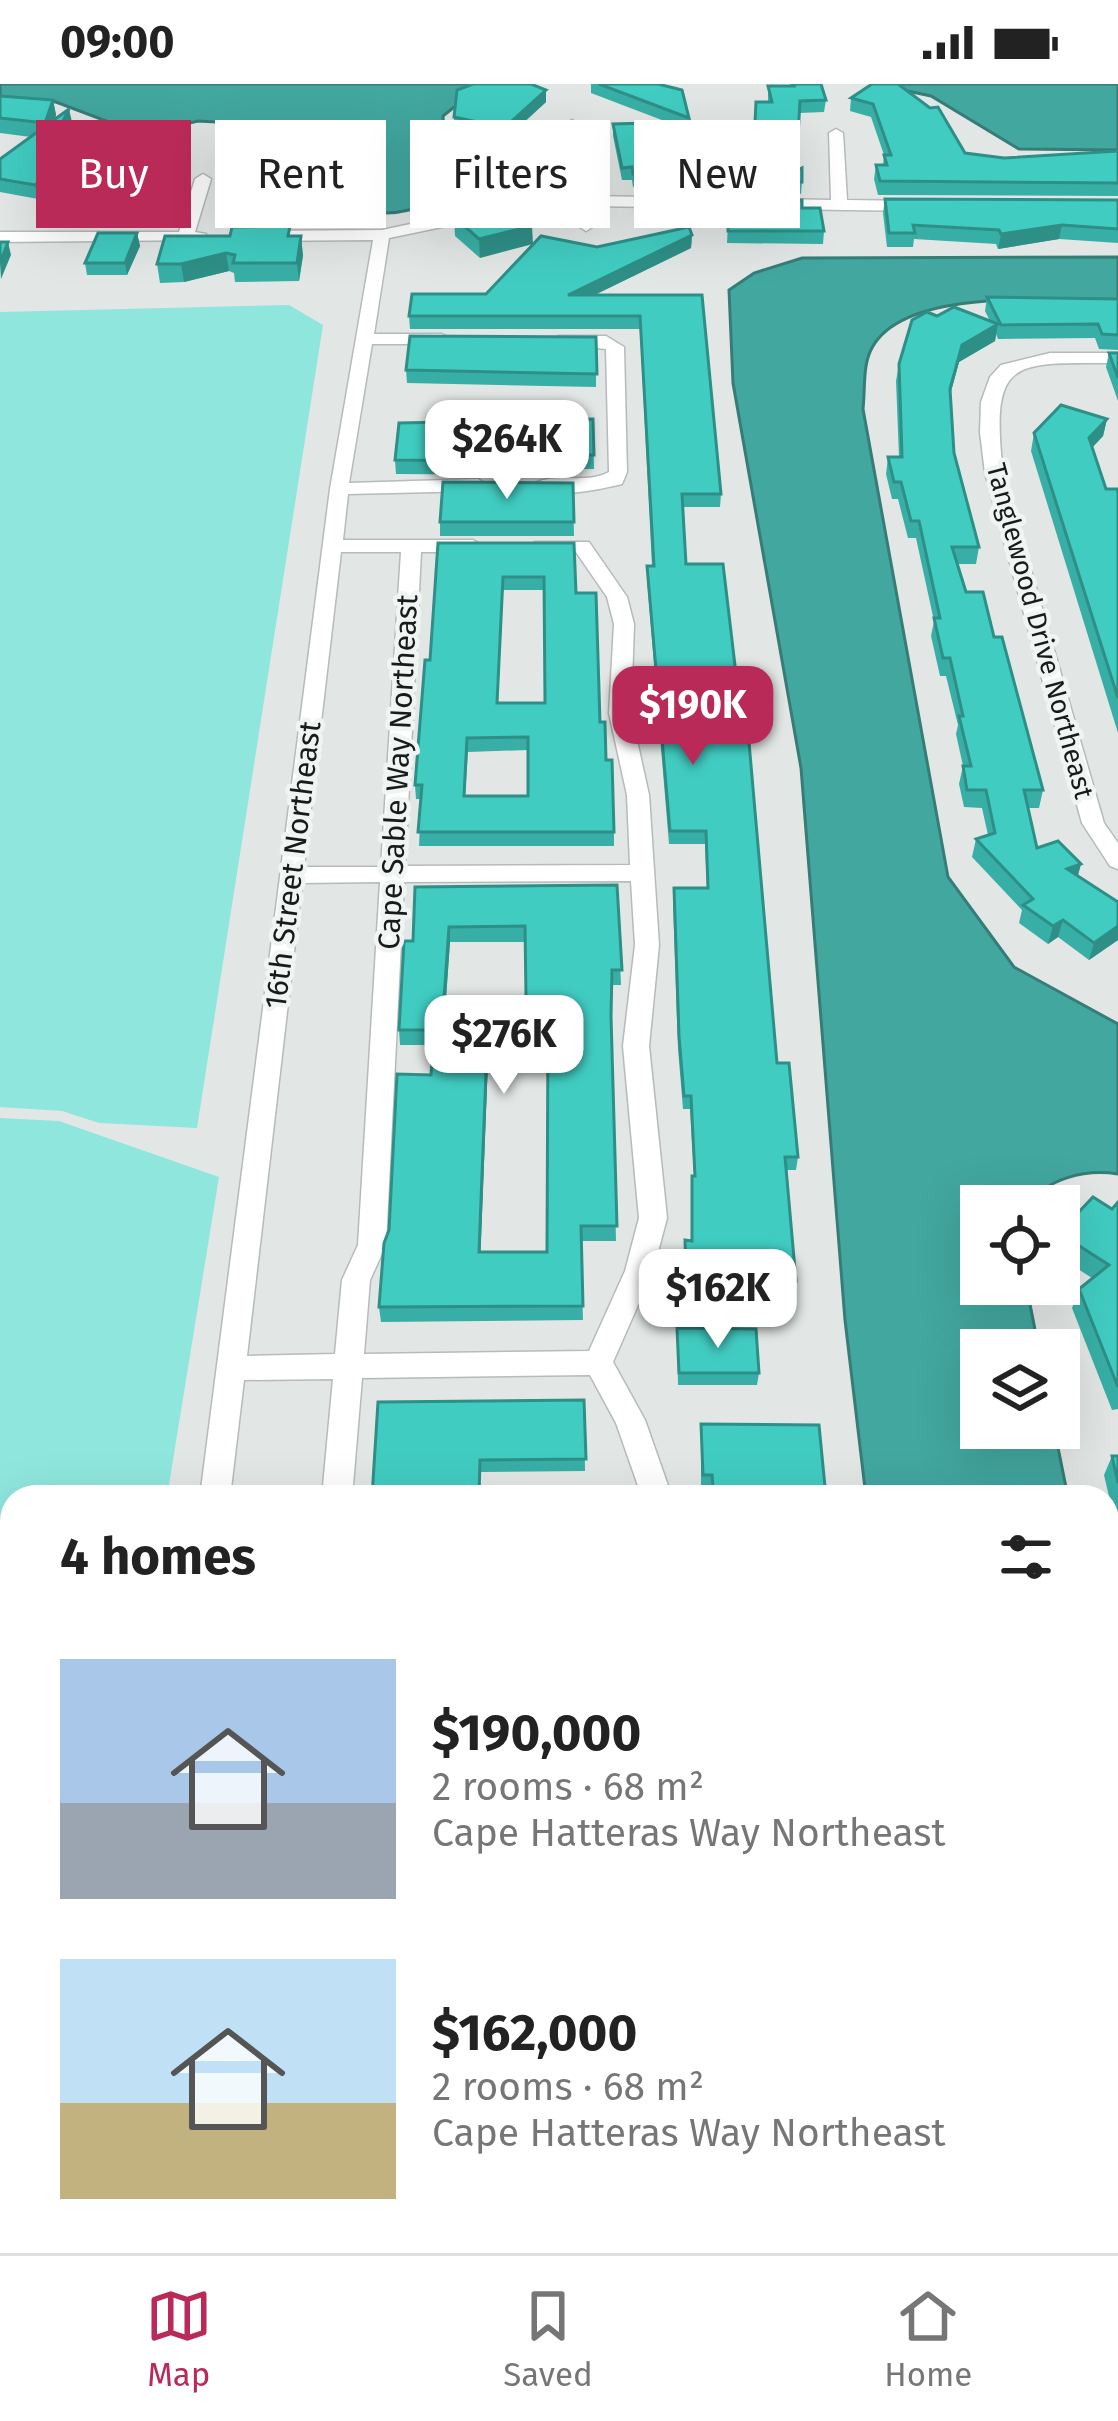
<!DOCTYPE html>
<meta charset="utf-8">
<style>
:root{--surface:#fff;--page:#f2f2f2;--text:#222;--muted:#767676;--line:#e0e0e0;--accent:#b92a58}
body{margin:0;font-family:"Fira Sans",sans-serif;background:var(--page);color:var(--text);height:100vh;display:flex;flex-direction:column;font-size:45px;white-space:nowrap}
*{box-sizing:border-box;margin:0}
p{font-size:39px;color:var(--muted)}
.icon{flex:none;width:66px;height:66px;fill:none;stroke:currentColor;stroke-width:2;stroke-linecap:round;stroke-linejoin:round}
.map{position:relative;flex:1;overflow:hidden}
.drawer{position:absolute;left:0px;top:1401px;width:1119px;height:768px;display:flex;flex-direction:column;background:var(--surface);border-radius:36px 36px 0 0;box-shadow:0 12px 48px #0002}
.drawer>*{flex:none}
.top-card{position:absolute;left:36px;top:36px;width:1047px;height:108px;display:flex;gap:24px}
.fabs{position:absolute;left:960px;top:1101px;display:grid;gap:24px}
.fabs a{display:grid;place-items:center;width:120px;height:120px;border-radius:0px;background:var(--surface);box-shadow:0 12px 48px #0002;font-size:60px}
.price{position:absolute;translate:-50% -102px;padding:0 27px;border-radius:24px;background:#fff;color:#222;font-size:39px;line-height:78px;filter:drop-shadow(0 3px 6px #0008)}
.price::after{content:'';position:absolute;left:50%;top:72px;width:36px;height:27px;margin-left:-18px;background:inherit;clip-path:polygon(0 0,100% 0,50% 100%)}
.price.current{background:var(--accent);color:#fff}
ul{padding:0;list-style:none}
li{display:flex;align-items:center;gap:36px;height:300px;padding:0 60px}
li span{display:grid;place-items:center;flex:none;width:336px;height:240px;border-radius:0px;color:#555}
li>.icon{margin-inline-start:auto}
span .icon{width:144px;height:144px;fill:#fffc;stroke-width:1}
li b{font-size:51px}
h2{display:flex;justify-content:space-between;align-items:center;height:144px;padding:0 60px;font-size:51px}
.tag{padding:0 42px;border-radius:0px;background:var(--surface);box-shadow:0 12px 48px #0002;font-size:42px;line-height:108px}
.tag.current{background:var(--accent);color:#fff}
.status{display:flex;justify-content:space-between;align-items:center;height:84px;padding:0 60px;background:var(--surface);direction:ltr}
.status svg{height:33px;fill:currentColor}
.dock{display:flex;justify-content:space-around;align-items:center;height:168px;border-top:3px solid var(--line);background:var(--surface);font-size:33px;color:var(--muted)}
.dock a{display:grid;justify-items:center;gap:6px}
.dock .current{color:var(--accent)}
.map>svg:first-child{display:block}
.green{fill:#8fe6dd}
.water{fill:#42a79f;stroke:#367d77;stroke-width:3}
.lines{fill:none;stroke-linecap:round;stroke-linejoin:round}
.street-casing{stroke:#b6baba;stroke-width:3}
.street{fill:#fff;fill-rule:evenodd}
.wall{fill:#38afa6;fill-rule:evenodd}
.shaded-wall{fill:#2e8f87}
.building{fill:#41ccc1;stroke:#2e8f87;stroke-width:3;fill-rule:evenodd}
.labels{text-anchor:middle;stroke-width:9;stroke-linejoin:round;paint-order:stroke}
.far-street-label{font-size:27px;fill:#191a1a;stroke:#f0f4f3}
.street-label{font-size:30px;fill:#191a1a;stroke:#f0f4f3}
</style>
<div class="status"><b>09:00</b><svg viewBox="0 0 49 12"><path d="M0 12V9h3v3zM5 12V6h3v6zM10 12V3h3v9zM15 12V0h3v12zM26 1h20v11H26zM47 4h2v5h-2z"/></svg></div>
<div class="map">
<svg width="1118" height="2169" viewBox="0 0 1118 2169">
<rect width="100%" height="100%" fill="#e2e7e6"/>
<g class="green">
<polygon points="289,221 323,241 197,1044 99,1039 62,1027 0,1023 0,228"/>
<polygon points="0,1034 59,1037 219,1093 167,1413 12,1413 12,2134 0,2136"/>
</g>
<g class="water">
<path d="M0,0h494l-21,8 -30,24 1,21 16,17 7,16c-19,37 -91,60 -125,27l12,-17v-17l-20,-21 -29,-15 -107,-6 -42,10 -42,-7 -58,-22 -56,-3z"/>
<polygon points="874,0 1118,0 1118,66 1019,65 931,12"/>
<path d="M1118,173v44c-61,0 -219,-16 -248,51 -7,15 -5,40 -7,57l85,468 66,90 104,57v150c-33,-5 -71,4 -91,32h-46v78h45l13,66h-58v78h73l14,69h-202l-21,-177 -44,-552 -68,-385 -4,-93 25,-17 48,-15z"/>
<polygon points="1107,1610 1118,1665 1118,2053 1107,2055"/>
</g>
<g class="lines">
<g class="street-casing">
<g id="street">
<path d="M572,36l7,4 11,72 241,4 -2,-67 7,-4 7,4 4,67 69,1 8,5 -8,5 -325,-5 3,20 -8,5 -8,-5 -3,-20 -60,6 -126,26 -15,96h68l9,5 -9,5h-70l-23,139 129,-4 9,6 -9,6 -130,3 -5,46h130l10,6 -10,6h-52l-16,314 225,-1 -3,-70 -18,-82 5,-89 -7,-27 -31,-45h-34l-10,-6 3,-4h54l38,55 7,27 -3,89 18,82 10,150 -10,101 18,172 -14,53 -40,91 32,58 27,77h-30l-26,-74 -26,-48 -228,3 -10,119h-30l11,-118 -89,1 -14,117h-30l130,-1008 43,-249 -117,1 -8,-5 8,-5 126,-1 133,-28 59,-5 -9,-73zM341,468h60l-20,315h-77zM631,797l4,64 -12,101 16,172 -14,53 -36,80 -225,3 6,-74 16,-35 18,-363zM380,798l-22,363 -16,35 -7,74 -88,2 55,-473z"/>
<polygon points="203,90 211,95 195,148 206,150 206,156 0,158 0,148 179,148 195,95"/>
<path d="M558,252h48l18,11 3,125 -5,12c-26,6 -68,16 -90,1 20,-14 55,0 77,-13l-3,-123 -48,-5z"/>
<path d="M1050,269h68v10c-106,0 -128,-7 -115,110l101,350 14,20v26l-8,-3 -28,-43 -97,-350 -5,-41 1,-30 9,-25 11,-12z"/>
<polygon points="106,2157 146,2157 145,2169 105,2169"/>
</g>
</g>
<use href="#street" class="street"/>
</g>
<g class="wall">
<polygon points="591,0 658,0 689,34 688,46 591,9"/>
<polygon points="790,0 821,0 826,16 824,28 799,29 796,87 802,98 801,110 766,110 767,100 758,100 752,91 756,18 768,18 768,2 790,2"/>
<polygon points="872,0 965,69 1004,74 1118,67 1118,112 878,111 874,95 876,81 883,81 884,71 871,33 850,27 851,14"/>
<polygon points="546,6 546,18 516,46 544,82 544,94 532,94 532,99 494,101 487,52 454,46 454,33"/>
<polygon points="0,12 53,16 56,31 55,36 72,38 66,49 70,49 72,59 173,81 147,143 109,143 106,129 115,109 48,107 38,115 0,108 0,75 31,53 0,49"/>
<polygon points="613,40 659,90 658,102 633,103 632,96 622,96 613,52"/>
<polygon points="234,57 326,99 327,112 300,112 295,142 238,142 237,130 254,103 260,82 235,69"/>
<polygon points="885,115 1118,116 1118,159 1059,155 998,165 996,160 914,155 913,163 887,163 883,129"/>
<polygon points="782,116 802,124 824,147 823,160 727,159 729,123 781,123"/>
<polygon points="507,120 480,174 455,152 454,133"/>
<polygon points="137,149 140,162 127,191 87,191 85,179"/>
<polygon points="692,151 691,164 594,211 702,211 721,410 720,423 683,423 686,480 777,979 798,1073 796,1086 787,1086 796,1197 794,1209 685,1205 684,1169 685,1156 691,1157 691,1105 692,1092 694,1092 690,1025 683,1025 678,965 673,818 674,804 707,804 705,760 669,760 647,496 647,482 652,482 640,245 410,245 409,232 486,210 597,163"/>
<polygon points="291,152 303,171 299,197 235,198 234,189 229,187 184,198 160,199 157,180"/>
<polygon points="987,213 1118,215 1118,266 1099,265 1095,254 998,255 996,250 995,257 959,278 950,310 954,369 979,463 976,480 957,480 966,508 994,553 1043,706 1039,724 1028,724 1037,764 1081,780 1078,791 1118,818 1118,856 1089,876 1058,853 1048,860 1019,839 1022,826 972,773 976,755 988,751 982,724 964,723 959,700 963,682 956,650 958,641 946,592 940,592 931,552 934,537 916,454 908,454 898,415 892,415 886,390 888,373 899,373 896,297 899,280 937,232 990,237 985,227"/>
<polygon points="596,253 596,303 407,299 406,286"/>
<polygon points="1109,269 1118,269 1118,317 1106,283"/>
<polygon points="593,335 594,385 573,385 573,391 396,390 395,376"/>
<polygon points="1107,335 1103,352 1092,364 1106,405 1118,409 1118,649 1031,367 1034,349"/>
<polygon points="573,399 574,452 440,452 440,438"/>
<path d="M438,459h136l2,50 30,167 8,72v14h-195l2,-47h-5l-1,-14 15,-125zM503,506h41l1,113h-47zM528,666v46h-63l3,-44z"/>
<path d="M617,801l4,100h-9l-1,31 5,225h-35l2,79 -202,2 -2,-15 52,-232 2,-30h-33l-1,-15 14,-89 2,-54zM450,858h75l1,55 -80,1zM489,952h59l-1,216h-67z"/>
<polygon points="1118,1118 1118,1325 1112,1326 1072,1224 1079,1205 1092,1194 1059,1173 1059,1148 1112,1125"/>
<polygon points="677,1244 759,1289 757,1301 678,1301"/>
<polygon points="584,1316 585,1387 481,1388 372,1413"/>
<polygon points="701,1340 826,1413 711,1413 711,1404 701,1404"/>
<polygon points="1112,1372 1118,1372 1118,1500 1108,1460 1116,1443 1104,1391"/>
</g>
<g class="shaded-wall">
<polygon points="546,6 546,18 502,58 502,46"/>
<polygon points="53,16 56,31 48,55 45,39"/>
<polygon points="69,25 72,38 60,63 57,49"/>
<polygon points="171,67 173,81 147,143 145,129"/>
<polygon points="45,93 48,107 38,115 35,101"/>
<polygon points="299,99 300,112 295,142 294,129"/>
<polygon points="1062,141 1059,155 998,165 1001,150"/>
<polygon points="532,142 533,160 480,174 479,155"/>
<polygon points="137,149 140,162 127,191 125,179"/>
<polygon points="692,151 691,164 568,224 568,211"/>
<polygon points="301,152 303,171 299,197 297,179"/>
<polygon points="8,158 11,171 1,195 0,179"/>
<polygon points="226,169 229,187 184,198 181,180"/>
<polygon points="998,240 995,257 959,278 947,322 962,261"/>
<polygon points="1107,335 1103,352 1084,372 1089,354"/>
<polygon points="1081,780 1076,798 1067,785"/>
<polygon points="1063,836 1058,853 1048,860 1053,842"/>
<polygon points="1118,842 1118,856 1089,876 1094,859"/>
<polygon points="449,843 450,858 445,929 444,914"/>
<polygon points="488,937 489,952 480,1183 479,1168"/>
</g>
<g class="building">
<polygon points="473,0 531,0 546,6 502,46 537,45 544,82 531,82 532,87 494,88 487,40 454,33 457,6"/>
<polygon points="599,0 658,0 682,6 689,34"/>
<polygon points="793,0 821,0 826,16 800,17 796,87 802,84 802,98 767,97 796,87 759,87 753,79 756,18 772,18 768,2 794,2"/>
<polygon points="872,0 898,0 930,24 938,23 965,69 1004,74 1118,67 1118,99 880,97 876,81 887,81 884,71 891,71 873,20 851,14"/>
<polygon points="0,12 53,16 45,39 0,34"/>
<polygon points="69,25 57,49 70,49 65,60 160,50 171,67 145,129 106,129 121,95 45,93 35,101 0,95 0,75"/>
<polygon points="648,39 659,90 633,90 632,83 622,84 613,40"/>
<polygon points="279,41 326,99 299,99 294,129 237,130 240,114 248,114 254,103 262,71 234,57"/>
<polygon points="885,115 1118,116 1118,145 1062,141 1001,150 999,146 913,141 915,149 889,149"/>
<polygon points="782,116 802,116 802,124 820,124 824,147 728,147 729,123 787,122"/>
<polygon points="507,120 532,142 479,155 454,133"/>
<polygon points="290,142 288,152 301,152 297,179 233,179 235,171 226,169 181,180 157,180 165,152 230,152 232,143"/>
<polygon points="689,143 692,151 568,211 702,211 721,410 682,410 686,480 723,480 740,624 746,624 777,979 789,979 798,1073 785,1073 796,1197 686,1192 685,1156 692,1157 692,1092 695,1092 691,1012 684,1012 679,952 674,804 708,804 706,747 670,747 647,482 654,482 640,232 409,232 412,210 486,210 541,152 597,163"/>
<polygon points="98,149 137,149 125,179 85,179"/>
<polygon points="0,158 8,158 0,179"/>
<polygon points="987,213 1118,215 1118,251 1102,250 1098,240 1001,241"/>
<polygon points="954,223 998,240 962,261 950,305 954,369 979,463 952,463 966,508 983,508 994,553 1002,553 1043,706 1024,706 1037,764 1058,757 1081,780 1067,785 1118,818 1118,842 1094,859 1063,836 1053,842 1023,821 1033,815 976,755 995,749 986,706 967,706 963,682 971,682 959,632 963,632 950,574 943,574 934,534 940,534 919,437 911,437 901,398 894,398 888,373 902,373 899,280 912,236 927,228 937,232"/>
<polygon points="410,252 596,253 597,290 406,286"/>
<polygon points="1109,269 1118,269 1118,294"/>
<polygon points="1061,321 1107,335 1089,354 1106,405 1117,405 1118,409 1118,614 1034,349"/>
<polygon points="593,335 594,371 573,371 573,378 395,376 399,339"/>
<polygon points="443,398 573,399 574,438 440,438"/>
<path d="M438,459h136l2,50h20l4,129h5l1,38h6l2,72h-196l4,-47h-7l10,-125h5zM503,493h41l1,126h-48zM528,653v59h-64l3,-58z"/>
<path d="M617,801l5,85h-10l-1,46 6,210h-36l2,80 -204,1 5,-64 5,-13 8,-156 34,1 3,-45h-35l5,-89h9l2,-54zM525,842l1,71 -82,1 5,-71zM548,936l-1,232h-68l9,-231z"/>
<polygon points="1093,1113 1112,1125 1118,1118 1118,1303 1079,1205 1109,1181 1059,1149"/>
<polygon points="677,1244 756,1245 759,1289 679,1289"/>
<polygon points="584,1316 586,1375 480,1376 479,1413 372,1413 378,1318"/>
<polygon points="701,1340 819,1341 826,1413 714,1413 712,1391 703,1391"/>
<polygon points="1112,1372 1118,1372 1118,1399"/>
</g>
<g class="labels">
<g class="far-street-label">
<text transform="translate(1040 547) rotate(75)" y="9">Tanglewood Drive Northeast</text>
</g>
<g class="street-label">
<text transform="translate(398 688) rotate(-87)" y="10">Cape Sable Way Northeast</text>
<text transform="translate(293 781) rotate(-83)" y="10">16th Street Northeast</text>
</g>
</g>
</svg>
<div class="fabs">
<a><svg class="icon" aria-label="locate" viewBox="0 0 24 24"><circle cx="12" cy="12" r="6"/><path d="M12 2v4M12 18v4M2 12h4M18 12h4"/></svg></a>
<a><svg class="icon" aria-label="layers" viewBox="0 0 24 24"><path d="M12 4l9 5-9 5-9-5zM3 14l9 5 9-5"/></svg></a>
</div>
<b class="price" style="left:507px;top:418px">$264K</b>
<b class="price current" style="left:693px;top:684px">$190K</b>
<b class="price" style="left:504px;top:1013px">$276K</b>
<b class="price" style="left:718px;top:1267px">$162K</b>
<div class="top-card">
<a class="tag current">Buy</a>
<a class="tag">Rent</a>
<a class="tag">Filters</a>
<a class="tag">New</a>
</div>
<section class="drawer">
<h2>4 homes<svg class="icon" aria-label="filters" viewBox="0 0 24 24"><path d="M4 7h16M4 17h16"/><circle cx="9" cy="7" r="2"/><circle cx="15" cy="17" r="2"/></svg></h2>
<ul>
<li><span style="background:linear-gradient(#a9c7e8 60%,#9aa5b1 0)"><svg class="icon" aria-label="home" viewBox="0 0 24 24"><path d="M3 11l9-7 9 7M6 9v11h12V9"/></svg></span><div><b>$190,000</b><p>2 rooms · 68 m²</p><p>Cape Hatteras Way Northeast</p></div></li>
<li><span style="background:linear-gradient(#bfe0f5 60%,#c2b280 0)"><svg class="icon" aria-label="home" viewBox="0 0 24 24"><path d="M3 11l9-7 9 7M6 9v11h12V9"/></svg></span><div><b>$162,000</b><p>2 rooms · 68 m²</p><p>Cape Hatteras Way Northeast</p></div></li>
</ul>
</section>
</div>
<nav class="dock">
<a class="current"><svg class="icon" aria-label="map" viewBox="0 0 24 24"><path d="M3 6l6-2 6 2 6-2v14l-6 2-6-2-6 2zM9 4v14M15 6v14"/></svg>Map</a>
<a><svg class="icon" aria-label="saved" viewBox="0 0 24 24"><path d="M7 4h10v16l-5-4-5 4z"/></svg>Saved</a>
<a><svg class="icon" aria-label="home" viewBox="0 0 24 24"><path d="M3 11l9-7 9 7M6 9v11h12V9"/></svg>Home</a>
</nav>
